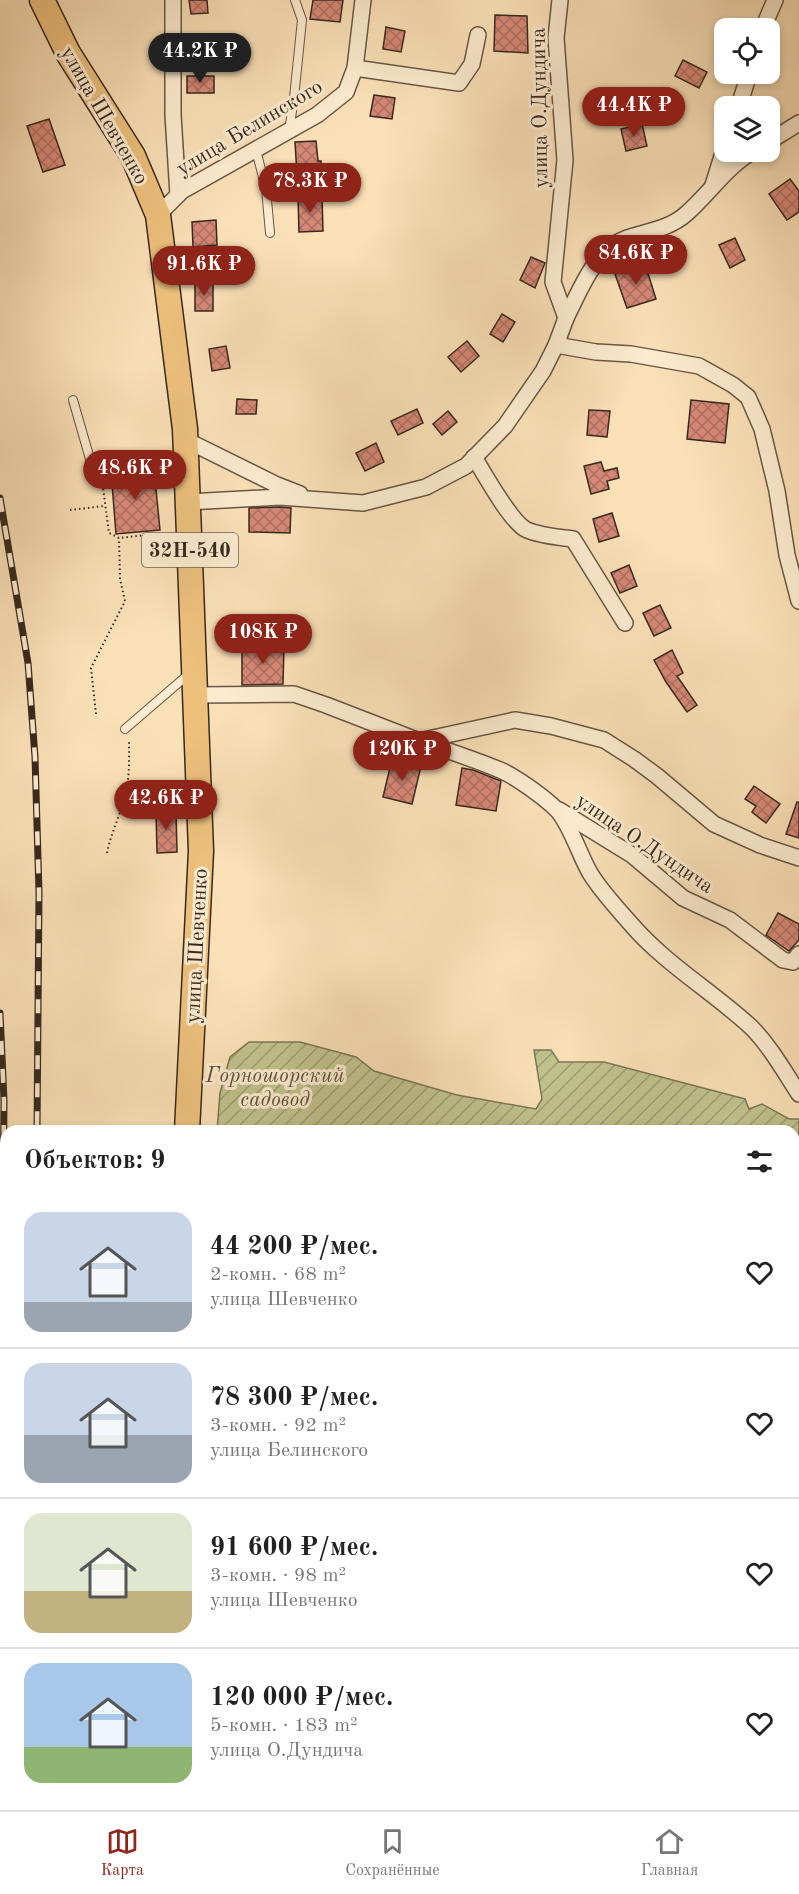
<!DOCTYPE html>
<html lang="ru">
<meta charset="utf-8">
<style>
:root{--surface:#fff;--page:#f2f2f2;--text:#222;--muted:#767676;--line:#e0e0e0;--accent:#8f2418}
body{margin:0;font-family:"Old Standard TT",serif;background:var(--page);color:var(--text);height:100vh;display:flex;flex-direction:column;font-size:22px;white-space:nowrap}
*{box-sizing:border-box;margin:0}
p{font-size:20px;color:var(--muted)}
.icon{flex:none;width:33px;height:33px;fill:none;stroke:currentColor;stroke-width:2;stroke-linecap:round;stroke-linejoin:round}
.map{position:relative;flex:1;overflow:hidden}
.sheet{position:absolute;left:0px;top:1125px;width:800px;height:686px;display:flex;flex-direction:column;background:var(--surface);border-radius:18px 18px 0 0;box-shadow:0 3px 9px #0003}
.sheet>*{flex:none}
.buttons{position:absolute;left:714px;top:18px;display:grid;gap:12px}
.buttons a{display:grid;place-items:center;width:66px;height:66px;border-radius:12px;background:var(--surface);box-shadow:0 3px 9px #0003;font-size:30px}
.price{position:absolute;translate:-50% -51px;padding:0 14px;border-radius:21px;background:var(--accent);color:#fff;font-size:20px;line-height:39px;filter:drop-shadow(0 2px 3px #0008)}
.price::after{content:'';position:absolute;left:50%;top:36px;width:18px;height:14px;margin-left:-9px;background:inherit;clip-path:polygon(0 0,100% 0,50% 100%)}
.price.current{background:#222;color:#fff}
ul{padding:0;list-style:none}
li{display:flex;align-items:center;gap:18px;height:150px;padding:0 24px}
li+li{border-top:2px solid var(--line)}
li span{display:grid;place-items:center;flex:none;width:168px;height:120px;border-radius:18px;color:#555}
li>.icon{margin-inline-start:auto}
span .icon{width:72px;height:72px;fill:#fffc;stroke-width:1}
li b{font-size:26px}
h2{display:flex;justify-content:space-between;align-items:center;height:72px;padding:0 24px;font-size:26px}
.dock{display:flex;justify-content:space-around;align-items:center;height:84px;border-top:2px solid var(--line);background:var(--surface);font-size:16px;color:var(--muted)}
.dock a{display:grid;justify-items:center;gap:3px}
.dock .current{color:var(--accent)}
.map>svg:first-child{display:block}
.garden{fill:url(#garden-furrows);stroke:#7c7656;stroke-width:1.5}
.building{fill:url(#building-cross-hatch);stroke:#37291e;stroke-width:1.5}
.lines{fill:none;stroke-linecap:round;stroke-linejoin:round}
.service-casing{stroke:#685744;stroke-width:10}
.minor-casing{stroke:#685744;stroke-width:18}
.primary-casing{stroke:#37291e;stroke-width:27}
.path{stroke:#37291e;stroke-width:2;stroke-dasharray:1.5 3;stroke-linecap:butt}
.service{stroke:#fcebd0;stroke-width:8}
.minor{stroke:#fcebd0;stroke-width:15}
.primary{stroke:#edc07c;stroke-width:24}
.rail-casing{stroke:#37291e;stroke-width:7}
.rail{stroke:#fcebd0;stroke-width:4.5;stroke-dasharray:14;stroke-linecap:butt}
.labels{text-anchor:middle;stroke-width:6;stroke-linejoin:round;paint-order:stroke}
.shield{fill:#fcebd0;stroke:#726353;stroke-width:1.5}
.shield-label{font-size:20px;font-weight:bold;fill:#37291e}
.street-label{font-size:21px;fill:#37291e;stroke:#fcebd0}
.park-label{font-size:21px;font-style:italic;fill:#594f3a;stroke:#fcebd0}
</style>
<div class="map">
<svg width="799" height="1810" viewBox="0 0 799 1810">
<defs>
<pattern id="garden-furrows" width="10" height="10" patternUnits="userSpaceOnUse" patternTransform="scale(1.5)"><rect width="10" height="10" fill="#c0c28d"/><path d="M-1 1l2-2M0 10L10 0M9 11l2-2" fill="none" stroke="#9d9e73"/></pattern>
<pattern id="building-cross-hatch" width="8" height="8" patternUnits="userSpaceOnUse" patternTransform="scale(1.5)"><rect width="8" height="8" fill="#d68876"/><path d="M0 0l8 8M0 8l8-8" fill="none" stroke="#ae6f60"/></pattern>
</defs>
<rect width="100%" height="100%" fill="#fae0b7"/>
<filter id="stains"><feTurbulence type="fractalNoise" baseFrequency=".00333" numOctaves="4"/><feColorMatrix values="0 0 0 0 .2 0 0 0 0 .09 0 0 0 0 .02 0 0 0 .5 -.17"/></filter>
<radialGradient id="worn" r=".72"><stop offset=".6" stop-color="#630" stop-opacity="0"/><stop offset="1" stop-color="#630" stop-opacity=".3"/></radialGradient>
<polygon class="garden" points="249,1042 300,1042 356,1057 374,1071 457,1095 536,1109 542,1099 534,1050 551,1050 559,1062 604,1062 745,1099 749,1109 762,1104 789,1119 799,1119 799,1810 202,1810 201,1805 794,1804 794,1131 217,1131 220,1093 230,1057"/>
<g class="building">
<polygon points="189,0 207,0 208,13 191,14"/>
<polygon points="313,0 343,0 340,22 310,19"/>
<polygon points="495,15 527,16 528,53 494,51"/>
<polygon points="386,27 405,31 401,52 383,49"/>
<polygon points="190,34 214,35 213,54 189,53"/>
<polygon points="683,60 707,72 699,88 675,76"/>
<rect x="187" y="76" width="27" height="17"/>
<polygon points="374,95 395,98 392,119 370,116"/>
<polygon points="49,119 65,165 43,172 27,126"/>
<polygon points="642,124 647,146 626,151 621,129"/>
<polygon points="316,141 318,161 321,161 322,173 297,175 295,142"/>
<polygon points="790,179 799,191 799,212 787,220 769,194"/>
<polygon points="322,196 323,231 299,232 298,197"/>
<polygon points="216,220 217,245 193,247 192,222"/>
<polygon points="735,238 745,260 730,268 719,245"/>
<polygon points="531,257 545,263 535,288 520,280"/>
<polygon points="645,264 656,299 627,308 615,274"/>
<polygon points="213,282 213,311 195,311 195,283"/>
<polygon points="502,314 515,322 503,342 490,334"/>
<polygon points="467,341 479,356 461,372 448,357"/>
<polygon points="226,346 230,368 212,371 209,349"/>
<polygon points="237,399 257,400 256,414 236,414"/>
<polygon points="691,400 729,404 725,443 687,439"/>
<polygon points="417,409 423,423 398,435 391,421"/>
<polygon points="589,410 610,411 607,437 587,435"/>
<polygon points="448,411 457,422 442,435 433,424"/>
<polygon points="376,443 384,462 365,471 356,453"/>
<polygon points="601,462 604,471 617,468 619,478 607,481 609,489 591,494 584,466"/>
<polygon points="154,469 160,530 116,534 111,471"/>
<polygon points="280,507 291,508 290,533 249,532 249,508"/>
<polygon points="612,513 619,536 599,542 593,519"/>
<polygon points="629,565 637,586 620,593 611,573"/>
<polygon points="660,605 671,628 654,636 643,613"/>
<polygon points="242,646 284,646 283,684 242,685"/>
<polygon points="672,650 683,673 677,676 697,705 687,712 666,682 654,660"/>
<polygon points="392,759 421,766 412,804 383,797"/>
<polygon points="462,768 473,770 501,781 496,811 456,805"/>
<polygon points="754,786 780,804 766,823 752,812 756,806 745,799"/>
<polygon points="797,802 799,802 799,838 786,834"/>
<polygon points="176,810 177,852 157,853 156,811"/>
<polygon points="778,913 799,924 799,940 789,951 766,935"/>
</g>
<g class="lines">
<g class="service-casing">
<g id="service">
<polyline points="289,131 294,98 302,20 295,0"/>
<polyline points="256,150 266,189 270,233"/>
<polyline points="73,400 92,466 184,461"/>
<polyline points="125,729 190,673"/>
<polyline points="794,1364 799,1366"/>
</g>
</g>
<g class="minor-casing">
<g id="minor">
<polyline points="173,0 173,115 178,195"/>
<polyline points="763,28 775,0"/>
<polyline points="355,68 459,83 472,64 478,35"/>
<polyline points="739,106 749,74"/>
<polyline points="770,141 799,123"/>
<polyline points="713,185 724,150"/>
<polyline points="158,215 182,191 317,115 346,92 355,68 363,0"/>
<path d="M565,320c15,-29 29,-70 62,-82 21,-7 42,-9 59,-24 23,-20 40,-47 66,-62"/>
<polyline points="556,345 596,352 631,354 699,366 733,385 748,397 762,429 777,491 787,555 799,601"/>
<polyline points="186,440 277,485 300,494"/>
<path d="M474,457c10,16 37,66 53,73 14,6 31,7 46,9l52,84"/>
<polyline points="188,502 280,497 363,503 426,487 466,466 505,426 543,371 556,345 566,318 553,282 565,160 556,38 560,0"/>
<polyline points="195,695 294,694 326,705 419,741 515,720 551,726 604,740 634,759 657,776 714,824 760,845 799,858"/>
<path d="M419,741c27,9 55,18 81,29 15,6 45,28 56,39 13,12 24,47 34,64 11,18 27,35 40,50 35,41 82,68 121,104 19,19 33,44 48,67"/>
<polyline points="559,810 632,855 683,898 730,920 783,960 793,962 799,954"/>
</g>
</g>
<g class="primary-casing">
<g id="primary">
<polyline points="42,0 68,53 133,156 158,215 185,429 201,851 187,1131"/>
<polyline points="173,1804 173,1810"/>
</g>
</g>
<g class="path">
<polyline points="104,476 102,480 109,533 119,538 146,535"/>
<polyline points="70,510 104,506"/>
<polyline points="96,714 91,668 125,601 120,579 119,538"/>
<path d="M107,853c4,-21 15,-41 19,-62 4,-18 3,-34 3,-52"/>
</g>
<use href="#service" class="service"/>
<use href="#minor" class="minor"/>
<use href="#primary" class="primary"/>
<g class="rail-casing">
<g id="rail">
<polyline points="0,498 28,663 35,757 39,892 37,1131"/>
<polyline points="0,1013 4,1100 1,1438 6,1495"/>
<polyline points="29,1810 29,1804"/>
</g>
</g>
<use href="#rail" class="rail"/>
</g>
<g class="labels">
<rect class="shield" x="142" y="533" width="96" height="34" rx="4.5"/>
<g class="shield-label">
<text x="190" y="557">32Н-540</text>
</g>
<g class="street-label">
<text transform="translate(539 108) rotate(-91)" y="7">улица О.Дундича</text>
<text transform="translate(105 115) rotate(60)" y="7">улица Шевченко</text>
<text transform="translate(249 127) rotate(-31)" y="7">улица Белинского</text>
<text transform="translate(645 843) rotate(34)" y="7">улица О.Дундича</text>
<text transform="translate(196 946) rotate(-87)" y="7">улица Шевченко</text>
</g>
<g class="park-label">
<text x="275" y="1082">Горношорский<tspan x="275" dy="24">садовод</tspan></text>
</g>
</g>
<rect width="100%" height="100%" filter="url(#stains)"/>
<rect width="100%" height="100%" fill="url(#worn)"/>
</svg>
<div class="buttons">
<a><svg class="icon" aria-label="locate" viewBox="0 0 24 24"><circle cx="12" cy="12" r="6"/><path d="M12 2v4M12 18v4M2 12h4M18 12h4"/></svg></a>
<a><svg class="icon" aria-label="layers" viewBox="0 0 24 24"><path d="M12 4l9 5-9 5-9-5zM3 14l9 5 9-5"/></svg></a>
</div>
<b class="price current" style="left:200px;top:84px">44.2K ₽</b>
<b class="price" style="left:634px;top:138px">44.4K ₽</b>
<b class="price" style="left:310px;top:214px">78.3K ₽</b>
<b class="price" style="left:636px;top:286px">84.6K ₽</b>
<b class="price" style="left:204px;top:297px">91.6K ₽</b>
<b class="price" style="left:135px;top:501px">48.6K ₽</b>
<b class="price" style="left:263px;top:665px">108K ₽</b>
<b class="price" style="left:402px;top:782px">120K ₽</b>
<b class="price" style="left:166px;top:831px">42.6K ₽</b>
<section class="sheet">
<h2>Объектов: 9<svg class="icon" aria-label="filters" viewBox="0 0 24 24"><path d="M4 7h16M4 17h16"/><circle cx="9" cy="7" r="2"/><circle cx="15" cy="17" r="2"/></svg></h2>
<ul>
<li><span style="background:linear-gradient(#c9d6e8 75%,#9aa5b1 0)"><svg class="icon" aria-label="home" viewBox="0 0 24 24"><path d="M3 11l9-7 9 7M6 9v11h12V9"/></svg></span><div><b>44 200 ₽/мес.</b><p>2-комн. · 68 m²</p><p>улица Шевченко</p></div><svg class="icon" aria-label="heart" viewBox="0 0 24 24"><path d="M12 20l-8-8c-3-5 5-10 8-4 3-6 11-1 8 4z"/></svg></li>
<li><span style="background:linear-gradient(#c9d6e8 60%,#9aa5b1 0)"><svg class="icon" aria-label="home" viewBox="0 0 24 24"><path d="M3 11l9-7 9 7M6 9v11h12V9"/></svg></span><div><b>78 300 ₽/мес.</b><p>3-комн. · 92 m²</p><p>улица Белинского</p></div><svg class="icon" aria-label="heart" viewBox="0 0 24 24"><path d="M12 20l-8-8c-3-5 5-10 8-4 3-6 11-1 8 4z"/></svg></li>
<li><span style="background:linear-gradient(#dfe7d0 65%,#c2b280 0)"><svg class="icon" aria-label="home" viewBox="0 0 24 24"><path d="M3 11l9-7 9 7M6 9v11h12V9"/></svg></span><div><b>91 600 ₽/мес.</b><p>3-комн. · 98 m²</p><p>улица Шевченко</p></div><svg class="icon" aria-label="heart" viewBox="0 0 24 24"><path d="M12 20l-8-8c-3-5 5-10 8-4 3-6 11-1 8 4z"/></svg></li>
<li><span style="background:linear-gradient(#a9c7e8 70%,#8fb573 0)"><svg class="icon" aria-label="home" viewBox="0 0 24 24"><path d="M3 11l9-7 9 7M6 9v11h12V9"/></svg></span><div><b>120 000 ₽/мес.</b><p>5-комн. · 183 m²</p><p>улица О.Дундича</p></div><svg class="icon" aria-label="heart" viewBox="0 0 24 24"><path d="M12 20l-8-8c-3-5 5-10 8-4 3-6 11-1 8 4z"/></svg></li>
</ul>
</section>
</div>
<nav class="dock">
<a class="current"><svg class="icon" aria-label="map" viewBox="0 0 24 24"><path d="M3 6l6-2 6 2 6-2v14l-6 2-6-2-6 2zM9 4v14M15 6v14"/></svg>Карта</a>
<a><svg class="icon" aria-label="saved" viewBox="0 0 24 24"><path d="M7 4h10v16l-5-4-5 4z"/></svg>Сохранённые</a>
<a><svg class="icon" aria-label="home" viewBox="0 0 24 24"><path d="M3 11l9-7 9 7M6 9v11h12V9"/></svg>Главная</a>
</nav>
